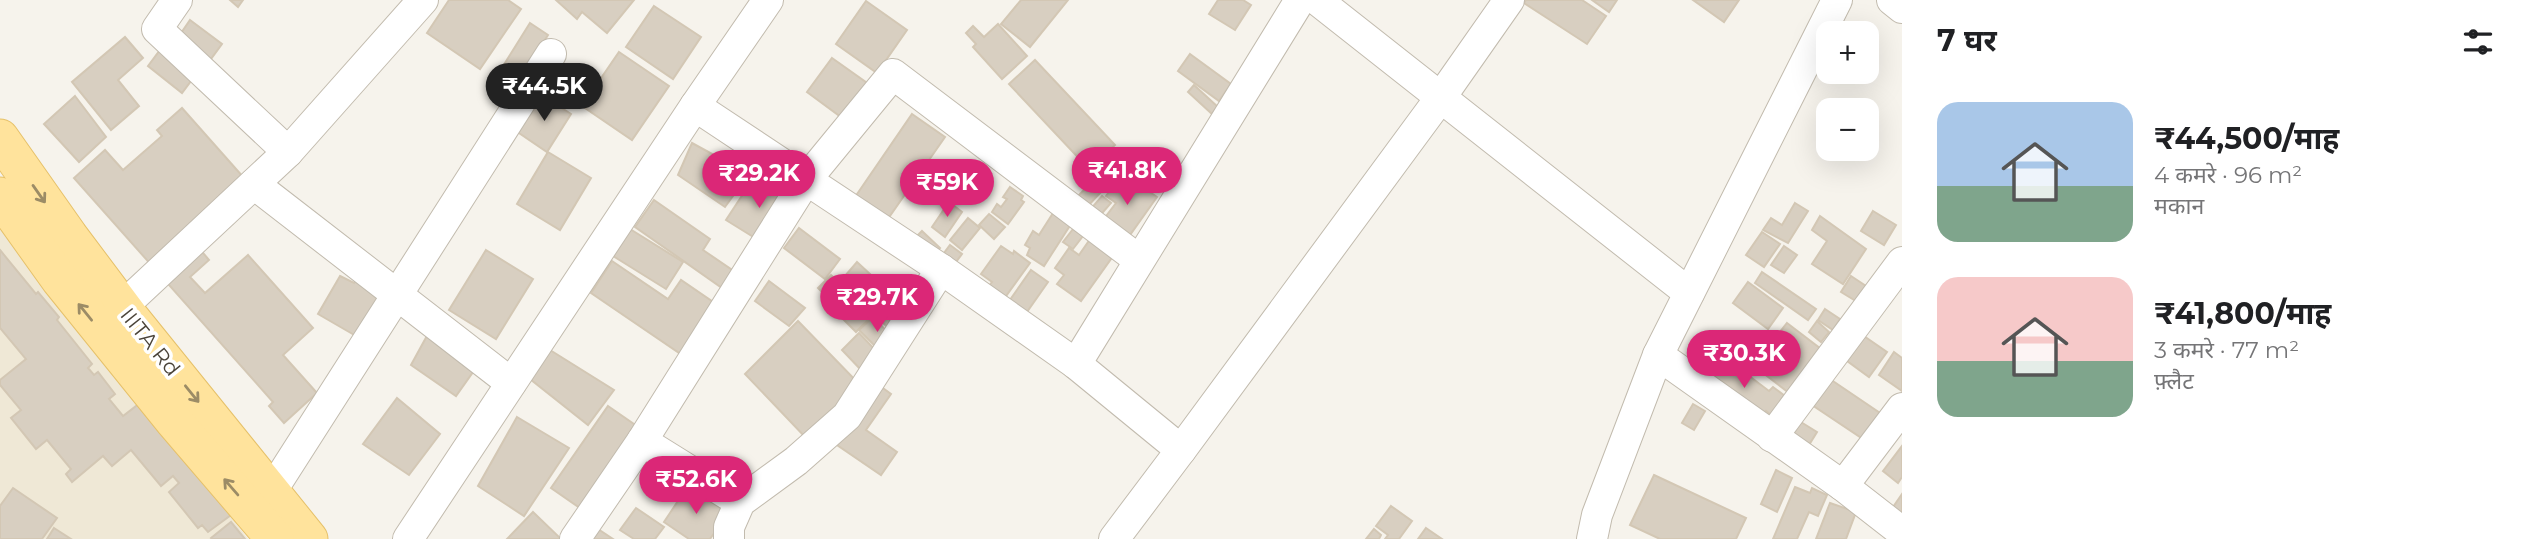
<!DOCTYPE html>
<html lang="hi">
<meta charset="utf-8">
<style>
:root{--surface:#fff;--page:#f2f2f2;--text:#202124;--muted:#757577;--accent:#db2777}
body{margin:0;font-family:Montserrat,"Noto Sans Devanagari",sans-serif;background:var(--page);color:var(--text);height:100vh;display:flex;flex-direction:column;font-size:26px;white-space:nowrap}
*{box-sizing:border-box;margin:0}
p{font-size:23px;color:var(--muted)}
.icon{flex:none;width:38px;height:38px;fill:none;stroke:currentColor;stroke-width:2;stroke-linecap:round;stroke-linejoin:round}
.map{position:relative;flex:1;overflow:hidden}
.panel{display:flex;flex-direction:column;background:var(--surface);width:630px}
.panel>*{flex:none}
.buttons{position:absolute;left:1816px;top:21px;display:grid;gap:14px}
.buttons a{display:grid;place-items:center;width:63px;height:63px;border-radius:14px;background:var(--surface);box-shadow:0 7px 28px #0002;font-size:35px}
.price{position:absolute;translate:-50% -60px;padding:0 16px;border-radius:24px;background:var(--accent);color:#fff;font-size:23px;line-height:46px;filter:drop-shadow(0 2px 4px #0008)}
.price::after{content:'';position:absolute;left:50%;top:42px;width:21px;height:16px;margin-left:-10px;background:inherit;clip-path:polygon(0 0,100% 0,50% 100%)}
.price.current{background:#222;color:#fff}
ul{padding:0;list-style:none}
li{display:flex;align-items:center;gap:21px;height:175px;padding:0 35px}
li span{display:grid;place-items:center;flex:none;width:196px;height:140px;border-radius:21px;color:#555}
li>.icon{margin-inline-start:auto}
span .icon{width:84px;height:84px;fill:#fffc;stroke-width:1}
li b{font-size:30px}
h2{display:flex;justify-content:space-between;align-items:center;height:84px;padding:0 35px;font-size:30px}
main{display:flex;flex:1;min-height:0}
.map>svg:first-child{display:block}
.education{fill:#efe8d6}
.building{fill:#d8cfc1;stroke:#d3c7b4;stroke-width:2}
.lines{fill:none;stroke-linecap:round;stroke-linejoin:round}
.minor-casing{stroke:#c2bbae;stroke-width:32}
.major-casing{stroke:#e6c16a;stroke-width:39}
.minor{stroke:#fff;stroke-width:30}
.major{stroke:#ffe39c;stroke-width:37}
.oneway{stroke:#9c8c66}
.labels{text-anchor:middle;stroke-width:7;stroke-linejoin:round;paint-order:stroke}
.street-label{font-size:21px;fill:#4b4439;stroke:#fff}
</style>
<main>
<div class="map">
<svg width="1902" height="539" viewBox="0 0 1902 539">
<rect width="100%" height="100%" fill="#f6f3ec"/>
<polygon class="education" points="0,219 82,327 248,539 0,539"/>
<g class="building">
<polygon points="230,0 243,0 238,7"/>
<polygon points="449,0 508,0 521,9 480,69 427,33"/>
<polygon points="556,0 634,0 607,33 582,12 577,19"/>
<polygon points="1021,0 1068,0 1030,47 1001,24"/>
<polygon points="1218,0 1243,0 1251,5 1235,30 1209,14"/>
<polygon points="1526,0 1582,0 1606,16 1587,44 1524,3"/>
<polygon points="1592,0 1617,0 1609,12"/>
<polygon points="1693,0 1739,0 1724,22"/>
<polygon points="866,1 907,30 877,73 836,44"/>
<polygon points="654,6 701,37 673,79 626,47"/>
<polygon points="190,20 222,44 208,63 177,39"/>
<polygon points="530,23 548,35 518,82 500,71"/>
<polygon points="998,24 1027,56 1002,79 973,47 976,44 966,33 973,26 984,37"/>
<polygon points="125,37 143,58 118,80 139,106 111,130 72,82"/>
<polygon points="163,46 197,73 182,93 148,66"/>
<polygon points="619,52 669,86 632,140 582,106"/>
<polygon points="1190,54 1231,84 1219,101 1178,71"/>
<polygon points="832,58 870,85 845,120 807,92"/>
<polygon points="1035,60 1115,145 1089,169 1009,84"/>
<polygon points="1194,85 1218,107 1212,114 1188,92"/>
<polygon points="540,94 571,114 547,152 516,131"/>
<polygon points="75,96 106,137 79,162 44,124"/>
<polygon points="182,108 252,187 193,241 209,260 190,277 205,293 248,255 313,328 283,355 317,393 284,423 269,406 273,402 74,178 105,150 123,170 162,136 157,130"/>
<polygon points="912,114 945,137 885,223 853,200"/>
<polygon points="692,143 749,174 725,207 678,175"/>
<polygon points="548,152 591,178 560,230 517,204"/>
<polygon points="1107,161 1118,174 1085,209 1075,199 1089,185 1086,182"/>
<polygon points="1123,174 1157,197 1125,242 1100,224 1116,203 1106,196"/>
<polygon points="755,176 791,200 763,243 726,220"/>
<polygon points="1010,187 1023,196 1021,200 1024,202 1008,224 992,212 997,204 1001,207 1007,199 1003,197"/>
<polygon points="1102,196 1111,203 1097,219 1089,211"/>
<polygon points="654,200 710,239 703,250 744,278 732,295 635,227"/>
<polygon points="949,202 962,212 945,237 932,227"/>
<polygon points="1795,203 1808,211 1788,243 1763,230 1771,218 1782,225"/>
<polygon points="1873,211 1896,225 1884,245 1861,231"/>
<polygon points="1053,213 1071,224 1044,266 1027,255 1030,248 1025,245 1033,231 1039,235"/>
<polygon points="989,214 1005,227 994,239 979,225"/>
<polygon points="1820,216 1866,249 1843,284 1812,264 1827,241 1812,230"/>
<polygon points="968,218 980,228 962,250 950,240"/>
<polygon points="799,228 840,259 825,279 784,248"/>
<polygon points="630,229 683,262 666,289 613,256"/>
<polygon points="1073,229 1083,236 1073,249 1063,242"/>
<polygon points="922,231 940,248 931,257 913,240"/>
<polygon points="1762,232 1780,244 1764,267 1746,255"/>
<polygon points="1093,235 1116,252 1081,301 1057,284 1064,275 1055,268 1069,248 1079,255"/>
<polygon points="950,245 962,254 950,270 938,261"/>
<polygon points="1001,246 1013,254 1014,251 1030,263 1001,303 985,291 992,282 981,274"/>
<polygon points="1784,246 1797,255 1784,273 1771,265"/>
<polygon points="0,250 36,294 38,292 59,317 57,320 92,364 88,368 94,375 98,372 115,394 109,399 123,416 140,403 231,515 208,532 202,525 198,528 169,492 179,483 173,476 161,486 131,450 112,466 103,456 72,482 66,474 71,469 47,440 36,449 11,418 21,410 0,385 0,380 26,359 0,328"/>
<polygon points="486,250 533,279 496,339 449,310"/>
<polygon points="612,261 668,299 681,280 722,308 688,359 591,293"/>
<polygon points="857,262 911,312 893,332 839,283"/>
<polygon points="1031,270 1048,282 1022,319 1005,307"/>
<polygon points="1762,272 1816,309 1808,320 1755,283"/>
<polygon points="831,275 857,302 844,314 818,288"/>
<polygon points="340,276 354,283 357,278 382,292 356,336 318,314"/>
<polygon points="1851,276 1869,288 1859,303 1841,292"/>
<polygon points="769,281 805,308 789,326 755,301"/>
<polygon points="1748,282 1783,308 1768,329 1733,303"/>
<polygon points="859,303 872,316 856,332 843,319"/>
<polygon points="1825,309 1840,319 1833,330 1818,320"/>
<polygon points="873,317 894,339 881,352 859,330"/>
<polygon points="798,321 862,387 808,440 745,374"/>
<polygon points="1817,321 1829,332 1821,342 1809,332"/>
<polygon points="1787,323 1825,352 1793,396 1754,366 1763,355 1755,348 1768,331 1776,337"/>
<polygon points="859,333 880,355 863,372 842,350"/>
<polygon points="428,334 478,365 456,396 411,365"/>
<polygon points="1861,334 1887,352 1869,377 1843,358"/>
<polygon points="550,350 614,390 588,425 530,379"/>
<polygon points="1745,351 1755,358 1746,370 1736,363"/>
<polygon points="1894,352 1902,358 1902,391 1879,375"/>
<polygon points="1720,354 1769,391 1773,387 1789,399 1775,418 1766,411 1758,421 1702,378"/>
<polygon points="1824,375 1886,417 1869,443 1806,401"/>
<polygon points="876,383 891,394 866,430 897,452 881,475 834,443"/>
<polygon points="397,398 440,434 409,475 363,444"/>
<polygon points="1693,404 1705,411 1694,430 1682,423"/>
<polygon points="608,406 644,431 587,513 551,488"/>
<polygon points="517,417 569,448 524,516 478,486"/>
<polygon points="1796,419 1817,432 1804,453 1783,439"/>
<polygon points="1902,446 1902,477 1898,483 1883,471"/>
<polygon points="1776,470 1792,478 1777,512 1761,504"/>
<polygon points="1654,475 1746,518 1736,539 1660,539 1630,525"/>
<polygon points="688,486 728,513 710,539 689,539 664,522"/>
<polygon points="1795,487 1810,493 1812,488 1827,495 1818,516 1809,512 1797,539 1773,539"/>
<polygon points="13,488 57,518 42,539 0,539 0,506"/>
<polygon points="1902,494 1902,517 1891,510"/>
<polygon points="1830,503 1856,512 1846,539 1816,539"/>
<polygon points="1391,506 1412,521 1399,539 1385,539 1388,535 1376,526"/>
<polygon points="636,508 664,527 655,539 634,539 620,530"/>
<polygon points="533,512 561,539 507,539"/>
<polygon points="231,522 245,539 212,539 211,538"/>
<polygon points="54,528 71,539 47,539"/>
<polygon points="1426,528 1442,539 1418,539"/>
<polygon points="598,529 613,539 591,539"/>
<polygon points="1374,529 1381,535 1379,539 1366,539"/>
</g>
<g class="lines">
<g class="minor-casing">
<g id="minor">
<polyline points="177,0 157,29 288,152"/>
<polyline points="1317,0 1689,293"/>
<polyline points="1892,0 1902,8"/>
<polyline points="695,106 941,269 1076,364 1181,450 1114,539"/>
<polyline points="254,184 511,383"/>
<polyline points="122,307 288,152 423,0"/>
<polyline points="1658,355 1843,486 1902,532"/>
<polyline points="1076,364 1300,0"/>
<polyline points="1772,437 1902,262"/>
<polyline points="642,441 806,180 893,74 1139,260"/>
<polyline points="1181,450 1441,97 1509,0"/>
<polyline points="1843,486 1902,408"/>
<polyline points="271,492 551,54"/>
<polyline points="408,539 695,106 768,0"/>
<polyline points="575,539 642,441 740,502"/>
<polyline points="729,539 729,527 740,502 796,461 847,416 941,269"/>
<polyline points="1592,539 1597,515 1658,355 1837,0"/>
</g>
</g>
<g class="major-casing">
<g id="major">
<polyline points="0,138 69,236 129,316 309,539"/>
<polyline points="0,196 60,280 173,420 275,539"/>
</g>
</g>
<use href="#minor" class="minor"/>
<use href="#major" class="major"/>
</g>
<defs><path id="oneway-shaft" d="M-6 0H5M1.5-3L5.5 0L1.5 3" fill="none" stroke-width="1.6" stroke-linecap="round" stroke-linejoin="round" transform="scale(1.75)"/></defs>
<g class="oneway">
<use href="#oneway-shaft" transform="translate(39 194) rotate(55)"/>
<use href="#oneway-shaft" transform="translate(85 312) rotate(-129)"/>
<use href="#oneway-shaft" transform="translate(192 394) rotate(51)"/>
<use href="#oneway-shaft" transform="translate(231 487) rotate(-131)"/>
</g>
<g class="labels">
<g class="street-label">
<text transform="translate(150 342) rotate(51)" y="7">IIITA Rd</text>
</g>
</g>
</svg>
<div class="buttons">
<a>+</a>
<a>−</a>
</div>
<b class="price current" style="left:544px;top:123px">₹44.5K</b>
<b class="price" style="left:1127px;top:207px">₹41.8K</b>
<b class="price" style="left:759px;top:210px">₹29.2K</b>
<b class="price" style="left:947px;top:219px">₹59K</b>
<b class="price" style="left:877px;top:334px">₹29.7K</b>
<b class="price" style="left:1744px;top:390px">₹30.3K</b>
<b class="price" style="left:696px;top:516px">₹52.6K</b>
</div>
<section class="panel">
<h2>7 घर<svg class="icon" aria-label="filters" viewBox="0 0 24 24"><path d="M4 7h16M4 17h16"/><circle cx="9" cy="7" r="2"/><circle cx="15" cy="17" r="2"/></svg></h2>
<ul>
<li><span style="background:linear-gradient(#a9c7e8 60%,#7fa58c 0)"><svg class="icon" aria-label="home" viewBox="0 0 24 24"><path d="M3 11l9-7 9 7M6 9v11h12V9"/></svg></span><div><b>₹44,500/माह</b><p>4 कमरे · 96 m²</p><p>मकान</p></div></li>
<li><span style="background:linear-gradient(#f6c9c9 60%,#7fa58c 0)"><svg class="icon" aria-label="home" viewBox="0 0 24 24"><path d="M3 11l9-7 9 7M6 9v11h12V9"/></svg></span><div><b>₹41,800/माह</b><p>3 कमरे · 77 m²</p><p>फ़्लैट</p></div></li>
</ul>
</section>
</main>
